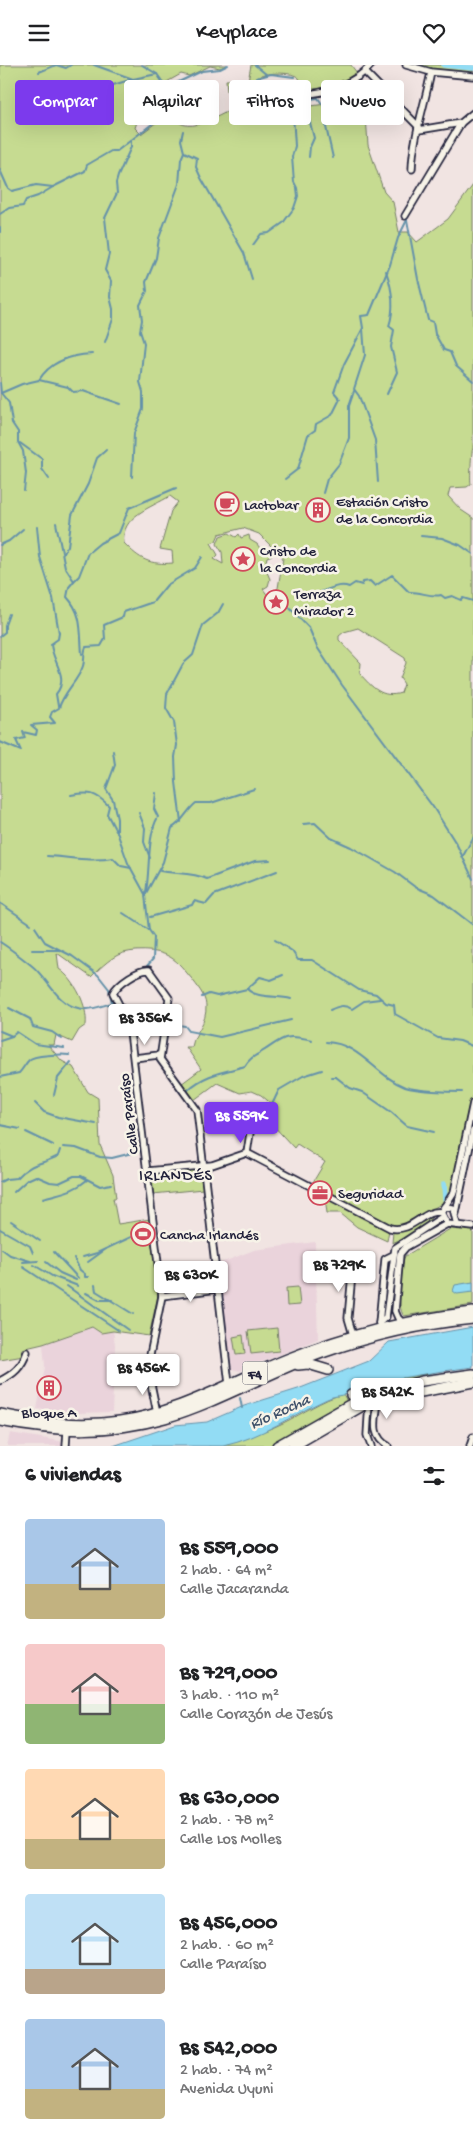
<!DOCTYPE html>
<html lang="es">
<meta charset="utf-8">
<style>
:root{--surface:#fff;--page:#f2f2f2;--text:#202124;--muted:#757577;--accent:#7c3aed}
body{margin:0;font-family:"Gochi Hand",sans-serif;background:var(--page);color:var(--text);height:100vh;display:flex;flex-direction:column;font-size:19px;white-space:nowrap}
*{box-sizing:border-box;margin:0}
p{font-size:16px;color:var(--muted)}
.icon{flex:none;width:28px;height:28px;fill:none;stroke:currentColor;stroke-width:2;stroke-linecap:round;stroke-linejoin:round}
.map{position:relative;height:1381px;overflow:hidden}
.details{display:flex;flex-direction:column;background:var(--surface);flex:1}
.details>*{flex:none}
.banner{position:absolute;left:15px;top:15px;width:444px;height:45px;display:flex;gap:10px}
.price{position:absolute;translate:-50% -42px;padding:0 11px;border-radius:5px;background:#fff;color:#222;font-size:16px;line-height:32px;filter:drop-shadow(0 1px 2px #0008)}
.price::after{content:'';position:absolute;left:50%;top:30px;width:15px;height:11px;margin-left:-8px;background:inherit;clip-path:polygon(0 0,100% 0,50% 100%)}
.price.selected{background:var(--accent);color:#fff}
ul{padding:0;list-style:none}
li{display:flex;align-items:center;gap:15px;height:125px;padding:0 25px}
li span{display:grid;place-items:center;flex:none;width:140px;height:100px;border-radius:5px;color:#555}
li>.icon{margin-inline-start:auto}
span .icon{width:60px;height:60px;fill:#fffc;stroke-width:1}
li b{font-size:21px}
h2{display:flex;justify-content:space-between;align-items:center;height:60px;padding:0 25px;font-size:21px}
.chip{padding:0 18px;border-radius:5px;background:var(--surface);box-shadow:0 5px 20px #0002;font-size:18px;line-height:45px}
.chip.selected{background:var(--accent);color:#fff}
header{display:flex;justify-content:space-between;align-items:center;height:65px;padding:0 25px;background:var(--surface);font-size:22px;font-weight:600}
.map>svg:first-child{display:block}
.built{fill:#ead3db}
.green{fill:#c6db91;stroke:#747e66;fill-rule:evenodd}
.water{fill:#92dcf4;stroke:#6592aa}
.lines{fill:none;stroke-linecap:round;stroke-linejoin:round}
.stream{stroke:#6592aa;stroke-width:2}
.canal{stroke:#92dcf4;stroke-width:5.5}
.minor-casing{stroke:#22223b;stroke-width:9}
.primary-casing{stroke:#22223b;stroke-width:12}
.trunk-casing{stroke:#22223b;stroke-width:12}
.minor{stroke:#f7f3e8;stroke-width:5.5}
.primary{stroke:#f7f3e8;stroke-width:9}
.trunk{stroke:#f7f3e8;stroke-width:9}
.labels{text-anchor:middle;stroke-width:5;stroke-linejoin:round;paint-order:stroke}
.shield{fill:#f7f3e8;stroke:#62616f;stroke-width:1}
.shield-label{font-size:14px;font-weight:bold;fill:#22223b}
.poi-label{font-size:15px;fill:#22223b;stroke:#f7f3e8;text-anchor:start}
.street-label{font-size:15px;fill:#22223b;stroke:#f7f3e8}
.neighbourhood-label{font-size:16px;letter-spacing:1px;fill:#22223b;stroke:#f7f3e8}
.water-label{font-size:16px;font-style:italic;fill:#3e5069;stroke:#f7f3e8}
</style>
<header><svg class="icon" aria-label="menu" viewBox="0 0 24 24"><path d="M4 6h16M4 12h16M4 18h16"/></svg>Keyplace<svg class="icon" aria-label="heart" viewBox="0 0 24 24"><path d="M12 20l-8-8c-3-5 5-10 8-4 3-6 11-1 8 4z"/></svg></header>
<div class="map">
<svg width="473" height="1381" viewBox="0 0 473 1381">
<rect width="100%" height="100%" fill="#f1e4e2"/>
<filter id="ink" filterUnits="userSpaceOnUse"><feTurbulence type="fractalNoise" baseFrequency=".02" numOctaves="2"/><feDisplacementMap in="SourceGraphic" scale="10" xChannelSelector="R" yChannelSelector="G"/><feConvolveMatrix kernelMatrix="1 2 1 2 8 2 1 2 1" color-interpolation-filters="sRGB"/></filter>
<g filter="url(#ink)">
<g class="built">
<polygon points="315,1177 318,1274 240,1306 232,1304 218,1199 254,1185"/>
<polygon points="92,1262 101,1268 113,1265 115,1280 112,1347 77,1348 37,1344 45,1302 43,1279"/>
<polygon points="10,1368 60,1376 64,1381 7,1381"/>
</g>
<g class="green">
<path d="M0,0h227l-7,3 -10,-2 -21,10 -8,-2 -25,14 2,2 -13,7 -10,31 6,6 16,-12 18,-3c20,22 57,-19 83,-16l1,5 20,-3 2,-2 -1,-7 11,1 1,4 9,2 1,4 41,-5 5,3 15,-7 7,5 -1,4 7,2 -2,8 -8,-1 2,29 16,47 9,10 6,30h9l9,10 31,-23 25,-34v263c-2,4 -3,31 -2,36l-4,3 -17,1 -2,8 13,14 12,8v576l-12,48 -10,53 -7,7 -36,22 -10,3 -11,-3 -74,-42 12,-20 -28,-18 -3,4 -23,-25 4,-6 -1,-11 -13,-11 -9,-4 -12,2 -23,-10 -23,17 -13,-16 20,-15 -15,-22h6c3,-17 15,-22 14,-42 -1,-10 -9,-19 -14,-26 -7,-8 -13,-17 -22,-22 -12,-8 -39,-8 -52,-2 -10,5 -19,14 -27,22l-34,-24 2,16c16,11 29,37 27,56l-7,5 -7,12 -16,-7 -2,10h-6l14,16 11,6 15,25 10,6 2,47 13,30 3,23h-3l5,26 32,-5 8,76 -9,41 -36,-5 -12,2 -9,-6 -49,17 -21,5 2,7 -24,4zM170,431l8,6 -7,9 -11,38 12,2 1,12c-23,2 -33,-3 -49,-20 -4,-27 27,-35 46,-47zM243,463l16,6 24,24 -5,30 -9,9 -6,-8 5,-3 2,-7 -3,-7 2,-4 -4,-2 2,-9 5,-2 -2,-3 -6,2 -7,-10 -7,-4 -1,-5 -8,3 -2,-4 -3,3 -7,-4 -9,3 -3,8 5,8 1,12 -9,-5 4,-4 -7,-12 5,-2 3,-7zM358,563l47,30 1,5 -6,15 4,6 -3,9c-19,6 -29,-6 -41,-19l1,-11 -22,-23v-4l5,-4z"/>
<path d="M251,0h100l6,8c-17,10 -33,22 -53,17 -2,-3 -3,-9 -5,-12 -7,-7 -29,-5 -38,-3l-5,17 -11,6z"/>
<polygon points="413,0 437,0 473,5 473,9 433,5"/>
<polygon points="245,14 245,25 227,26 226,15"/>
<polygon points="200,1104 203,1124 153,1129 151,1111 153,1108"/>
<polygon points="325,1132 389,1165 387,1176 357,1162 340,1148 327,1148"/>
<polygon points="435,1149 416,1168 392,1178 393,1167 409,1165"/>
<path d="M450,1164l23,2v74l-69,11c-8,-8 -4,-49 1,-60z"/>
<polygon points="298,1222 300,1240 287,1241 286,1223"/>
<polygon points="277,1263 279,1286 251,1289 248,1266"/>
<polygon points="243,1270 245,1289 236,1290 233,1272"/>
<polygon points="430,1308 430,1313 362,1329 354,1325 409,1310"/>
<path d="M343,1329l4,7 -77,45h-62c26,-6 51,-11 75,-23 21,-10 38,-23 60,-29z"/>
</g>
<g class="water">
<polygon points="473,1217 473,1227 457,1229 453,1226 455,1220"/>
<path d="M473,1262v40c-45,6 -84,11 -127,27 -6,2 -13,2 -19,5 -35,16 -66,39 -104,47h-110l62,-21 32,-3 37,-16 54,-17 71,-28 20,-19z"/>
</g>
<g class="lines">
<g class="stream">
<polyline points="94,0 133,14 157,9"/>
<polyline points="142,0 157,9 166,22"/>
<polyline points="255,0 267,10"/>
<polyline points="39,7 56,0 66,3 71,0"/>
<polyline points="68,31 88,27 106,19 113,20 133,14"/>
<polyline points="239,36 256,13 271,9 294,12"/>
<polyline points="296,36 318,33 327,46 326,62 333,93"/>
<polyline points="296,36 306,42 314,73 310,82 309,92"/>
<polyline points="184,87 197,93 196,102 201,113 244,188 252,214"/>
<polyline points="0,105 8,123 12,126 36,120 53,122 85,106 87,100 111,86 117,86 152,59 153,48 146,36 149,31 202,6 220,4 228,0"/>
<polyline points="0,149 9,143 23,141 26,135 38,131 53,122"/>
<polyline points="407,155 418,214 428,255 433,257 435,269 444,285 450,287 456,301 473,316"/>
<polyline points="0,162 0,167"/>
<polyline points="253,180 261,169 269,168 283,158 294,143 298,131 297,123 294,117 292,92 295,81 293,49 296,36"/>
<path d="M386,206c6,17 9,37 3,55l5,4 -3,17 6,25 -10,22"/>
<polyline points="363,264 365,290 354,324 359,331 375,375 378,417"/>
<polyline points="105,277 113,254 113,244 110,232 111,216 105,205 109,189 105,153 117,128 116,118 118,111 131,82 131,75"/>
<path d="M39,315c11,-18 32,-25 53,-26"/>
<polyline points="0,318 1,328 9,338 12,358 18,367 18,377 23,386 26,408 24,426"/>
<polyline points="1,328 22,319 39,315 68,322 73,327 83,326 121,339"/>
<polyline points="20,378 42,394 42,404 49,414"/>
<polyline points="132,412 134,368 143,344 143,327 140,317 144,278 140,266 142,255 140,240 147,226 146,217 156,193 159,173 179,119 181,94 184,87 181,75 183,66"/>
<polyline points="285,414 298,404 308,370 315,365 316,359 332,350 340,334 334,327 344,299 363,263 361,251 369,250 390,200 398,173 407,155"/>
<polyline points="323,428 327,414 339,399 349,373 349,341 354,326"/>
<path d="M56,458l9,44 9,14 -5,6 -2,10c16,17 13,35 15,57"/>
<path d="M37,462l3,30 13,41 6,35 -1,6 -7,5c1,18 19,33 5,50l2,12"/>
<polyline points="421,471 442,473 460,480 473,489"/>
<polyline points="0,480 9,476 23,464"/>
<polyline points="63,488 68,481 72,450 88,419 97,393 106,385"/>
<polyline points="74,516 79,511 88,488 100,478 119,468 129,443 176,423"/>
<path d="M321,527c9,-3 19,-9 28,-5l6,-4 7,2 1,-3 7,-1 5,5 17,-11 17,17c11,-1 22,6 32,3l4,3 7,-2 9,4 2,-2 10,3"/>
<polyline points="284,537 309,563 317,582 342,620 433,742 457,780 473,814"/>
<polyline points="0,571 5,567 5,560 9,549"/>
<path d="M0,677l21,9 -5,-11 9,-2 -2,-6 13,3 1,-5 -6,-5 24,-2 -5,-6 2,-5 7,-4c4,-15 19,-27 24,-42 2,-6 0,-12 3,-19l15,-1 4,-7 -1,-14 19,-8 1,-5 29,-10 14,-17 28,-17 7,-11"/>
<polyline points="113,686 115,700 106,724 113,735 117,754 117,767 128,798 145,829"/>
<path d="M71,730c19,-3 24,-3 38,11l-2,8 9,17"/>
<polyline points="139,748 145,763 144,777 150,793"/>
<polyline points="181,757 176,717 175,692 177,680 174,657 166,643 167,629 183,599 193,590 203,560 218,548 223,539"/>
<polyline points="303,759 315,758 331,773 351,782 395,807 415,822 434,830 473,860"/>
<path d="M47,791c22,1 44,6 66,2l8,8 10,2"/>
<polyline points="463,791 473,773"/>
<path d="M160,806c16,3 33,1 47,8l48,-18 15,-1"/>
<path d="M146,827c4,-22 1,-57 12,-75l-4,-8 2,-16"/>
<polyline points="0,838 31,859"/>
<polyline points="123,848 149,865"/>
<polyline points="150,852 192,840 194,836 206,839 214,830 277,806"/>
<polyline points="275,875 292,886 298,895 312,895 359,925 376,929 386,938 394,940 395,949 438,973 460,976 472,981"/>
<path d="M0,877c11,7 21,15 31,23 16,12 26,39 47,43 12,3 23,-2 34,-5l-3,-14 -11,-14 -26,-19 -27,-14 -10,-15"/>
<polyline points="32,885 59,885"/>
<path d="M147,901l6,-7 1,-22 -5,-7 -4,-35 18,-33 9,-34c11,-6 14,-17 24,-25h15l43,-14"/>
<polyline points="247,924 260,912 271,915 283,910"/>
<path d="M202,932l7,-3 8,2 30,-7c10,10 31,6 44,10"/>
<polyline points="9,943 30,954 33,962 52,967 62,974"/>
<path d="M330,945c8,-4 14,-6 22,-1l12,-8 16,-2"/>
<polyline points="172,959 185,961 189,966 220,972 291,955"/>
<polyline points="0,966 12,971 17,967 35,979 64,983"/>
<polyline points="0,975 12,971"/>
<path d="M326,977c34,1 50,34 79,45 12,4 44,5 57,5"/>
<path d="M0,1012l19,-4c4,-4 6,-9 10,-13 4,-5 33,-6 40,-5"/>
<polyline points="331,1012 336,1012 350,1023 362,1027 391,1047 407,1061 434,1067"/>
<path d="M188,1025c17,-16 36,-18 57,-24 4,-7 8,-9 15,-13 24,-14 20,-20 52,-13"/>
<polyline points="54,1030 58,1013 71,997"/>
<polyline points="35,1038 44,1047 58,1052 96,1059"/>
<polyline points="0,1060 20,1064"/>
<polyline points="252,1066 268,1048 279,1025 303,1011 322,1005"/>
<polyline points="26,1067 53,1080"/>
<polyline points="63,1082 76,1083 100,1092 112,1093 140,1086"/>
<polyline points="244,1083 246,1077"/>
<path d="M0,1117l6,-3 11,-1c14,-16 25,-13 41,-22l2,-6"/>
<polyline points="14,1127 27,1115 36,1111 50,1117 59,1118 74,1111 81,1111 100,1121 111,1119"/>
<path d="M43,1133c15,-5 29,-5 44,-18"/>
<polyline points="11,1156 40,1176"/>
<polyline points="0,1164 30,1181 33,1188"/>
<polyline points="2,1184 10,1190 30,1196"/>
<polyline points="54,1187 78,1213"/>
<polyline points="83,1192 97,1188 131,1172"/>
<polyline points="74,1193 80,1205 85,1209 85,1212 88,1212"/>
<polyline points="23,1197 38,1196"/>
<polyline points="46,1197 60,1208 76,1215"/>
<polyline points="88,1197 106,1184"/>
<polyline points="34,1200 52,1211 78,1221"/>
<polyline points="23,1202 118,1265"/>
<polyline points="95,1220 96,1226 133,1249"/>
<polyline points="67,1221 128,1265"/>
<polyline points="86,1228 99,1235 112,1235"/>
<polyline points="240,1333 242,1343"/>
</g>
<g class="canal">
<polyline points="444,0 473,3"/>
<polyline points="444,1119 445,1134"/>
</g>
<g class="minor-casing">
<g id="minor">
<polyline points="406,0 431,7 473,11"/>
<polyline points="365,7 419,62"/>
<path d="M303,29c23,0 53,-11 68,-29"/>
<polyline points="419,65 461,58 473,48"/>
<path d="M412,104c1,-32 13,-65 19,-97"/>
<polyline points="405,151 461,58"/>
<polyline points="134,993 159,990"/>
<polyline points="473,1038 454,1127 441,1147 447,1159 473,1162"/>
<polyline points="247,1088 250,1068"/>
<path d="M147,1106l65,-6 35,-12 143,75c23,5 33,-19 51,-16"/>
<polyline points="444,1142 453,1143 457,1160"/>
<polyline points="456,1148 473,1066"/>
<polyline points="353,1198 348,1253 353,1270"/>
<polyline points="162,1231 218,1224"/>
<polyline points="379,1258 386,1252 395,1183 442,1152"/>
<polyline points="379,1258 385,1194 393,1190"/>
<polyline points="403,1258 398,1253 395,1246 400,1189 406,1182 447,1159"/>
<path d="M0,1316c14,-7 22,-14 27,-29"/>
<path d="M378,1334c-1,19 -9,36 10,47"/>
<polyline points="369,1337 367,1370 371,1381"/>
<path d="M157,1348l-8,-39v-14l13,-64 -33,-272 -16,-31c5,-10 26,-24 36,-23l20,28 -9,61 37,51 32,274"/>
<polyline points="66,1381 67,1366"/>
<polyline points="470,1381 473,1372"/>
</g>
</g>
<g class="primary-casing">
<g id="primary">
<polyline points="277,1381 367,1330 422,1316 473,1309"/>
<polyline points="293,1381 369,1337 473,1317"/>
</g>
</g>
<g class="trunk-casing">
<g id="trunk">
<polyline points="298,1300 308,1299 328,1305"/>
<polyline points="351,1330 357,1334 369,1337"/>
<path d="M0,1349c40,8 79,13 120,7 59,-8 112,-40 167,-62 60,-24 122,-40 186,-47"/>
<path d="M0,1356c56,11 109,13 165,-3 54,-16 104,-46 157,-65 48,-17 100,-29 151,-34"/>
</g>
</g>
<use href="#minor" class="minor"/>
<use href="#primary" class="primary"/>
<use href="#trunk" class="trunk"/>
</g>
</g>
<defs>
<g id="cafe-ring" transform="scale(1.25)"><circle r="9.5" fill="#f7f3e8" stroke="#d1495b" stroke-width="1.5"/><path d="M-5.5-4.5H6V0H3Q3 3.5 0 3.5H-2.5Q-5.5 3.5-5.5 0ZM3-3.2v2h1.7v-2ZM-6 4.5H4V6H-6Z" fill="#d1495b"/></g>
<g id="building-ring" transform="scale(1.25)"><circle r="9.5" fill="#f7f3e8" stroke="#d1495b" stroke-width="1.5"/><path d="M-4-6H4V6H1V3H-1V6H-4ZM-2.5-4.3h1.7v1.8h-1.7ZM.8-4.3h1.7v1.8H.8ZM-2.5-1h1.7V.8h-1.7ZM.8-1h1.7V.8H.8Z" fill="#d1495b"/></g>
<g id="sight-ring" transform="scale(1.25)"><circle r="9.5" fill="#f7f3e8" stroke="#d1495b" stroke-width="1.5"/><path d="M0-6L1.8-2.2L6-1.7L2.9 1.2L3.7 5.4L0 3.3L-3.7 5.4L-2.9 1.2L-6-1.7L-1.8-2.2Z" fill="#d1495b"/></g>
<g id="office-ring" transform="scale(1.25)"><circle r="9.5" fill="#f7f3e8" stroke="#d1495b" stroke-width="1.5"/><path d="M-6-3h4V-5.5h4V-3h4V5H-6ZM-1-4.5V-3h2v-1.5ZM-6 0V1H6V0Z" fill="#d1495b"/></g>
<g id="stadium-ring" transform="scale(1.25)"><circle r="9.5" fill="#f7f3e8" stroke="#d1495b" stroke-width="1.5"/><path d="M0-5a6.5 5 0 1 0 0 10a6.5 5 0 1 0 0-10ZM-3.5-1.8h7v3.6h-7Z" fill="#d1495b"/></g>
</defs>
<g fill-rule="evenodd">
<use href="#cafe-ring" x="227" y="439"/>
<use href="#building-ring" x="318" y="445"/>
<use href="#sight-ring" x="243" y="494"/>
<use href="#sight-ring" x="276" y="537"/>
<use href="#office-ring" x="320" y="1128"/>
<use href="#stadium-ring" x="143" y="1169"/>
<use href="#building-ring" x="49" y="1323"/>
</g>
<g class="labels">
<rect class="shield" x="242.5" y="1296.5" width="25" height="23" rx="4"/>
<g class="shield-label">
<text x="255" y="1313">F4</text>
</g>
<g class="poi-label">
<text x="336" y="441">Estación Cristo<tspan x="336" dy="17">de la Concordia</tspan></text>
<text x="244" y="444">Lactobar</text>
<text x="260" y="490">Cristo de<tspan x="260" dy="17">la Concordia</tspan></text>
<text x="294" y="533">Terraza<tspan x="294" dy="17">Mirador 2</tspan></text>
<text x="338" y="1133">Seguridad</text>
<text x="160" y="1174">Cancha Irlandés</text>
<text x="49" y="1352" text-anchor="middle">Bloque A</text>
</g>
<g class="street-label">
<text transform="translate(128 1049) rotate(-97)" y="5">Calle Paraíso</text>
</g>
<g class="neighbourhood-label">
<text x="176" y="1115">IRLANDÉS</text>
</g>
<g class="water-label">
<text transform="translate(279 1345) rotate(-24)" y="6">Río Rocha</text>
</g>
</g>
</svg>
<b class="price" style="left:145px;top:981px">Bs 356K</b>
<b class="price selected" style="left:241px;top:1079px">Bs 559K</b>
<b class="price" style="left:339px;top:1228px">Bs 729K</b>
<b class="price" style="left:191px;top:1238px">Bs 630K</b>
<b class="price" style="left:143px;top:1331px">Bs 456K</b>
<b class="price" style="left:387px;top:1355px">Bs 542K</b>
<div class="banner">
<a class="chip selected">Comprar</a>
<a class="chip">Alquilar</a>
<a class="chip">Filtros</a>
<a class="chip">Nuevo</a>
</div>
</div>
<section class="details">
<h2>6 viviendas<svg class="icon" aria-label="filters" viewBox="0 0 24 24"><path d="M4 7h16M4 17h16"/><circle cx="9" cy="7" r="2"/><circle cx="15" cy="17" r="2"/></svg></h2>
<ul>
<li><span style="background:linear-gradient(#a9c7e8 65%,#c2b280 0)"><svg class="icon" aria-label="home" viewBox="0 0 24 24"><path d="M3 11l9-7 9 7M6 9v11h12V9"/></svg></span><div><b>Bs 559,000</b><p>2 hab. · 64 m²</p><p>Calle Jacaranda</p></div></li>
<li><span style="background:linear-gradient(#f6c9c9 60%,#8fb573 0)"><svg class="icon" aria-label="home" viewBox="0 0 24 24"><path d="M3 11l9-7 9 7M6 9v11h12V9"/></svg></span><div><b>Bs 729,000</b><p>3 hab. · 110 m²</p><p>Calle Corazón de Jesús</p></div></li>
<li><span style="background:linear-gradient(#ffd9b3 70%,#c2b280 0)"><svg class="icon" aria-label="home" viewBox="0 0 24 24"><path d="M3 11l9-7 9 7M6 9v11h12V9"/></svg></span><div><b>Bs 630,000</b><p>2 hab. · 78 m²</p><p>Calle Los Molles</p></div></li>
<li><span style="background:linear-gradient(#bfe0f5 75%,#b9a48a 0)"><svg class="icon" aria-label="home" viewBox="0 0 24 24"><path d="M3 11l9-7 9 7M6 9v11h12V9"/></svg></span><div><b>Bs 456,000</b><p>2 hab. · 60 m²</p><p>Calle Paraíso</p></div></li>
<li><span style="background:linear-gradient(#a9c7e8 70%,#c2b280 0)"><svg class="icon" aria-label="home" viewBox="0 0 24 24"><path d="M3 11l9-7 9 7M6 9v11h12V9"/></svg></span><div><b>Bs 542,000</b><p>2 hab. · 74 m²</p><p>Avenida Uyuni</p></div></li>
</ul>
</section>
